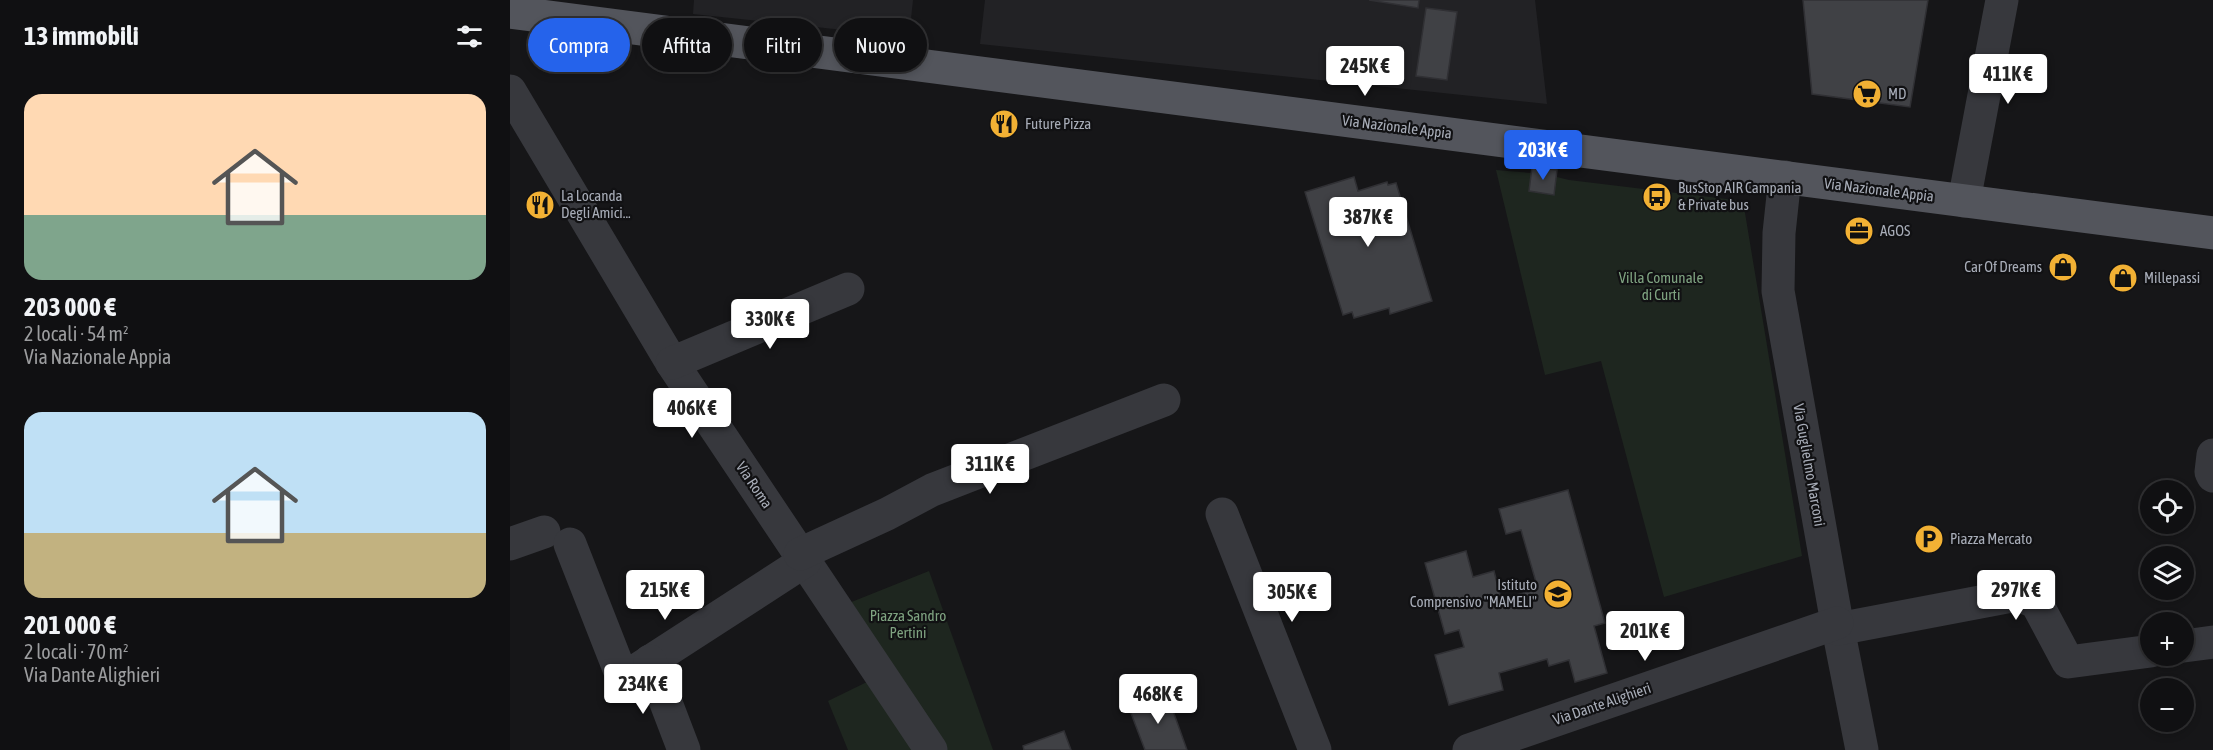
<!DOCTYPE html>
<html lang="it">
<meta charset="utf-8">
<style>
:root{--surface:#101012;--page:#19191b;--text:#f1f3f6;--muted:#9c9d9f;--line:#303032;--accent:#2563eb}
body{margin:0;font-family:"Asap Condensed",sans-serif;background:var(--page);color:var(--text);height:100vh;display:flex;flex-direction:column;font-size:22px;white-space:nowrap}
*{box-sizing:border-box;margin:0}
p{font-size:20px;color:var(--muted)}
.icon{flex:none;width:33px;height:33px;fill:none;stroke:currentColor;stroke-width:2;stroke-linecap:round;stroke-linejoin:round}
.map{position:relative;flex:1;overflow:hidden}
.drawer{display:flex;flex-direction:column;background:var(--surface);width:510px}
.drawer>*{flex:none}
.hud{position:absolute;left:18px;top:18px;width:570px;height:54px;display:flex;gap:12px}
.controls{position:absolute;left:1630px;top:480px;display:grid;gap:12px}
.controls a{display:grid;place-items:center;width:54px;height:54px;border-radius:50%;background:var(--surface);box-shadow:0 3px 9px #0003,0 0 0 2px var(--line);font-size:30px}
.price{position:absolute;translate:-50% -51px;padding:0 14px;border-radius:6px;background:#fff;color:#222;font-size:20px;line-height:39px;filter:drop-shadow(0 2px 3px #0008)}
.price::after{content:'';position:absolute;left:50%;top:36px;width:18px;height:14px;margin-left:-9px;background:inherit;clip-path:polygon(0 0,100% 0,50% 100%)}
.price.on{background:var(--accent);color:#fff}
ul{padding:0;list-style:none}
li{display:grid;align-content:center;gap:12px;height:318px;padding:0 24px}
li span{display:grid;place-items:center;height:186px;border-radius:18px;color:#555}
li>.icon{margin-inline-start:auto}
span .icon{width:108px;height:108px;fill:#fffc;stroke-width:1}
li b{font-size:26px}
h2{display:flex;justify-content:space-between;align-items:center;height:72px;padding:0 24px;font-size:26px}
.chip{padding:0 21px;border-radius:27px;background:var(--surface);box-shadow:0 3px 9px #0003,0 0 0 2px var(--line);font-size:21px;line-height:54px}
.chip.on{background:var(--accent);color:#fff}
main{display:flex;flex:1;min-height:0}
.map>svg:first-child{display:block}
.built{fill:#222225}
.green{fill:#1e261f}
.building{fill:#404145;stroke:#303034;stroke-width:1.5}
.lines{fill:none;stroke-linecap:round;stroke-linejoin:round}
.minor{stroke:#37383d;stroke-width:33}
.major{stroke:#53555c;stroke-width:33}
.labels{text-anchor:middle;stroke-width:4.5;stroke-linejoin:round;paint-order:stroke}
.poi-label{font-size:15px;fill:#a8adb8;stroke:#111113;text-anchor:start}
.street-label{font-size:15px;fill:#a8adb8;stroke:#111113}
.park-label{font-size:15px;fill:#7fa381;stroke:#111113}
</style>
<main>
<section class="drawer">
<h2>13 immobili<svg class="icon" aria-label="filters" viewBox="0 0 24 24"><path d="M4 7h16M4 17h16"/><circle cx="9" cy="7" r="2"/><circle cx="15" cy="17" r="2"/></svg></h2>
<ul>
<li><span style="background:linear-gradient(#ffd9b3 65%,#7fa58c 0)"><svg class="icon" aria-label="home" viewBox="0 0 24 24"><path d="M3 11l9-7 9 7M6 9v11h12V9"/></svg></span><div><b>203 000 €</b><p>2 locali · 54 m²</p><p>Via Nazionale Appia</p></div></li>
<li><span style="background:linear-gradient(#bfe0f5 65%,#c2b280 0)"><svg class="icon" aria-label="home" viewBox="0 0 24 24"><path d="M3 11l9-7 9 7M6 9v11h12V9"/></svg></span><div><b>201 000 €</b><p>2 locali · 70 m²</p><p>Via Dante Alighieri</p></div></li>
</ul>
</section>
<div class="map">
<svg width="1703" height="750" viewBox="0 0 1703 750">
<rect width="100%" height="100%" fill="#161618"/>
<g class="built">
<polygon points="184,0 403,0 399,37 183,14"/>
<polygon points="475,0 1025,0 1037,104 470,44"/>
</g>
<g class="green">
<polygon points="1022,167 1047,170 1047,177 1059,180 1233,201 1292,556 1154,597 1091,361 1035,375 986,170 1021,173"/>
<polygon points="419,571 483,750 432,750 339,603"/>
<polygon points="359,681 406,750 338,750 318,701"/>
</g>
<g class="building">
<polygon points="859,0 909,0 908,8"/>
<polygon points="1293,0 1418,0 1400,107 1302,94"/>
<polygon points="916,8 947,12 937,80 906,76"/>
<polygon points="1022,167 1047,170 1044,195 1019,191"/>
<polygon points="844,177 848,191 877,182 878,185 886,183 922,301 880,314 879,308 844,318 842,312 833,315 795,192"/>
<polygon points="1058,490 1095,623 1084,626 1097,673 1065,682 1059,660 1039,666 1037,659 989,673 993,690 939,705 925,655 954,647 949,630 935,634 915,563 956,551 963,577 984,571 991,599 1028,589 1011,530 996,534 989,509"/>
<polygon points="657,694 677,750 635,750 619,708"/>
<polygon points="554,731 561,750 514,750 513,746"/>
</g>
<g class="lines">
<g class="minor">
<polyline points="0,91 162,363 421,750"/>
<polyline points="1275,177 1269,233 1268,291 1327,623 1352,750"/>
<polyline points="1454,201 1492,0"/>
<polyline points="162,363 338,289"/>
<polyline points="1703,455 1701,472 1703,476"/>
<polyline points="712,514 805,750"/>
<polyline points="0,544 34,532"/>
<polyline points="60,544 109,669 122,673 295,561"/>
<polyline points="290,554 377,514 422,490 654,400"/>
<polyline points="1328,629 1507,595 1526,602 1558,662 1641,651"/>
<polyline points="1674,646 1703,642"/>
<polyline points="140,661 174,750"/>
<polyline points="959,750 1327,623"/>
</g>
<polyline class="major" points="0,12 1703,233"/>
</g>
<defs>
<g id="supermarket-disc" transform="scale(1.5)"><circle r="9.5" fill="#f2b134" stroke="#111113"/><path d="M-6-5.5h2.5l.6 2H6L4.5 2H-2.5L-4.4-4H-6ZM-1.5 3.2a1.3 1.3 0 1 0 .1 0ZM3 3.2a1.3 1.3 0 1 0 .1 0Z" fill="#111"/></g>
<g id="restaurant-disc" transform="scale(1.5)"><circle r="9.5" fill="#f2b134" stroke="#111113"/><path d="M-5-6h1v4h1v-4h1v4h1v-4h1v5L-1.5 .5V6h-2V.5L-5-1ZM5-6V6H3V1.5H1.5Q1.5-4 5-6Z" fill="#111"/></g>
<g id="bus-disc" transform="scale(1.5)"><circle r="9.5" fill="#f2b134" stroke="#111113"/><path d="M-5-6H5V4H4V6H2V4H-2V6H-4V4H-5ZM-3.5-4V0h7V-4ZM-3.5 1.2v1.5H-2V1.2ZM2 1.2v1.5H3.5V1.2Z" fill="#111"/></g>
<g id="office-disc" transform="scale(1.5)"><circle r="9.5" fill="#f2b134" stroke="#111113"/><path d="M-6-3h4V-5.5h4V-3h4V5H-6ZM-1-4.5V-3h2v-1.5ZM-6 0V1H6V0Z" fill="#111"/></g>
<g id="shop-disc" transform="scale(1.5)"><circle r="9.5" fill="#f2b134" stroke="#111113"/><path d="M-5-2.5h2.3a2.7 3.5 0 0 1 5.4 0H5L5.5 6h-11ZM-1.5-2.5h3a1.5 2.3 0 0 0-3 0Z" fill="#111"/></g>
<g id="parking-disc" transform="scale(1.5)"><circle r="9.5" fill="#f2b134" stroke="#111113"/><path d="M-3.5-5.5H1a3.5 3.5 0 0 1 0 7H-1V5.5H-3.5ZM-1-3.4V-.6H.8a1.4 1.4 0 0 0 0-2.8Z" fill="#111"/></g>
<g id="school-disc" transform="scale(1.5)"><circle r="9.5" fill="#f2b134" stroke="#111113"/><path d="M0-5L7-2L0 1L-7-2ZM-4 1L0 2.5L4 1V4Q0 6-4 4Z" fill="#111"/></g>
</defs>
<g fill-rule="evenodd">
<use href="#supermarket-disc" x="1357" y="94"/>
<use href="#restaurant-disc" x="494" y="124"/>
<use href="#bus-disc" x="1147" y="197"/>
<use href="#restaurant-disc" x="30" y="205"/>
<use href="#office-disc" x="1349" y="231"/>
<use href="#shop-disc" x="1553" y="267"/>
<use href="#shop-disc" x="1613" y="278"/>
<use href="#parking-disc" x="1419" y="539"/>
<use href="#school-disc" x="1048" y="594"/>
</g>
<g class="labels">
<g class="poi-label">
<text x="1378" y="99">MD</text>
<text x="515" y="129">Future Pizza</text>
<text x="1168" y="193">BusStop AIR Campania<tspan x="1168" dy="17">&amp; Private bus</tspan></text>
<text x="51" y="201">La Locanda<tspan x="51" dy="17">Degli Amici...</tspan></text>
<text x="1370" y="236">AGOS</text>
<text x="1532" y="272" text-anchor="end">Car Of Dreams</text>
<text x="1634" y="283">Millepassi</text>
<text x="1440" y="544">Piazza Mercato</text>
<text x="1027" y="590" text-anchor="end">Istituto<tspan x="1027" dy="17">Comprensivo "MAMELI"</tspan></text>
</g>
<g class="street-label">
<text transform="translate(887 127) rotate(7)" y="5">Via Nazionale Appia</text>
<text transform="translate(1369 190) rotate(7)" y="5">Via Nazionale Appia</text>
<text transform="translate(1299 465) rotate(80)" y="5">Via Guglielmo Marconi</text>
<text transform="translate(244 485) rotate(56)" y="5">Via Roma</text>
<text transform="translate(1092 704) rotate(-19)" y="5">Via Dante Alighieri</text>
</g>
<g class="park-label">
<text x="1151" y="283">Villa Comunale<tspan x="1151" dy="17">di Curti</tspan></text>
<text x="398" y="621">Piazza Sandro<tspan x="398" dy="17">Pertini</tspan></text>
</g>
</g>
</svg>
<div class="controls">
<a><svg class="icon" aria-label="locate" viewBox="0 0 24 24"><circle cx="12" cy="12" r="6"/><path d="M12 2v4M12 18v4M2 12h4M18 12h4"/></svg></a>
<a><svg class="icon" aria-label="layers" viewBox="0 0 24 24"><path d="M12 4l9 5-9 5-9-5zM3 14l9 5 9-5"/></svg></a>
<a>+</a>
<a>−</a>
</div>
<b class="price" style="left:855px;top:97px">245K €</b>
<b class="price" style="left:1498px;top:105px">411K €</b>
<b class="price on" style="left:1033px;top:181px">203K €</b>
<b class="price" style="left:858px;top:248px">387K €</b>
<b class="price" style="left:260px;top:350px">330K €</b>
<b class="price" style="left:182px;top:439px">406K €</b>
<b class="price" style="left:480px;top:495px">311K €</b>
<b class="price" style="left:155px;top:621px">215K €</b>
<b class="price" style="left:1506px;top:621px">297K €</b>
<b class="price" style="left:782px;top:623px">305K €</b>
<b class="price" style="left:1135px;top:662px">201K €</b>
<b class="price" style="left:133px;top:715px">234K €</b>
<b class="price" style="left:648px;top:725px">468K €</b>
<div class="hud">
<a class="chip on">Compra</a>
<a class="chip">Affitta</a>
<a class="chip">Filtri</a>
<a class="chip">Nuovo</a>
</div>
</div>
</main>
